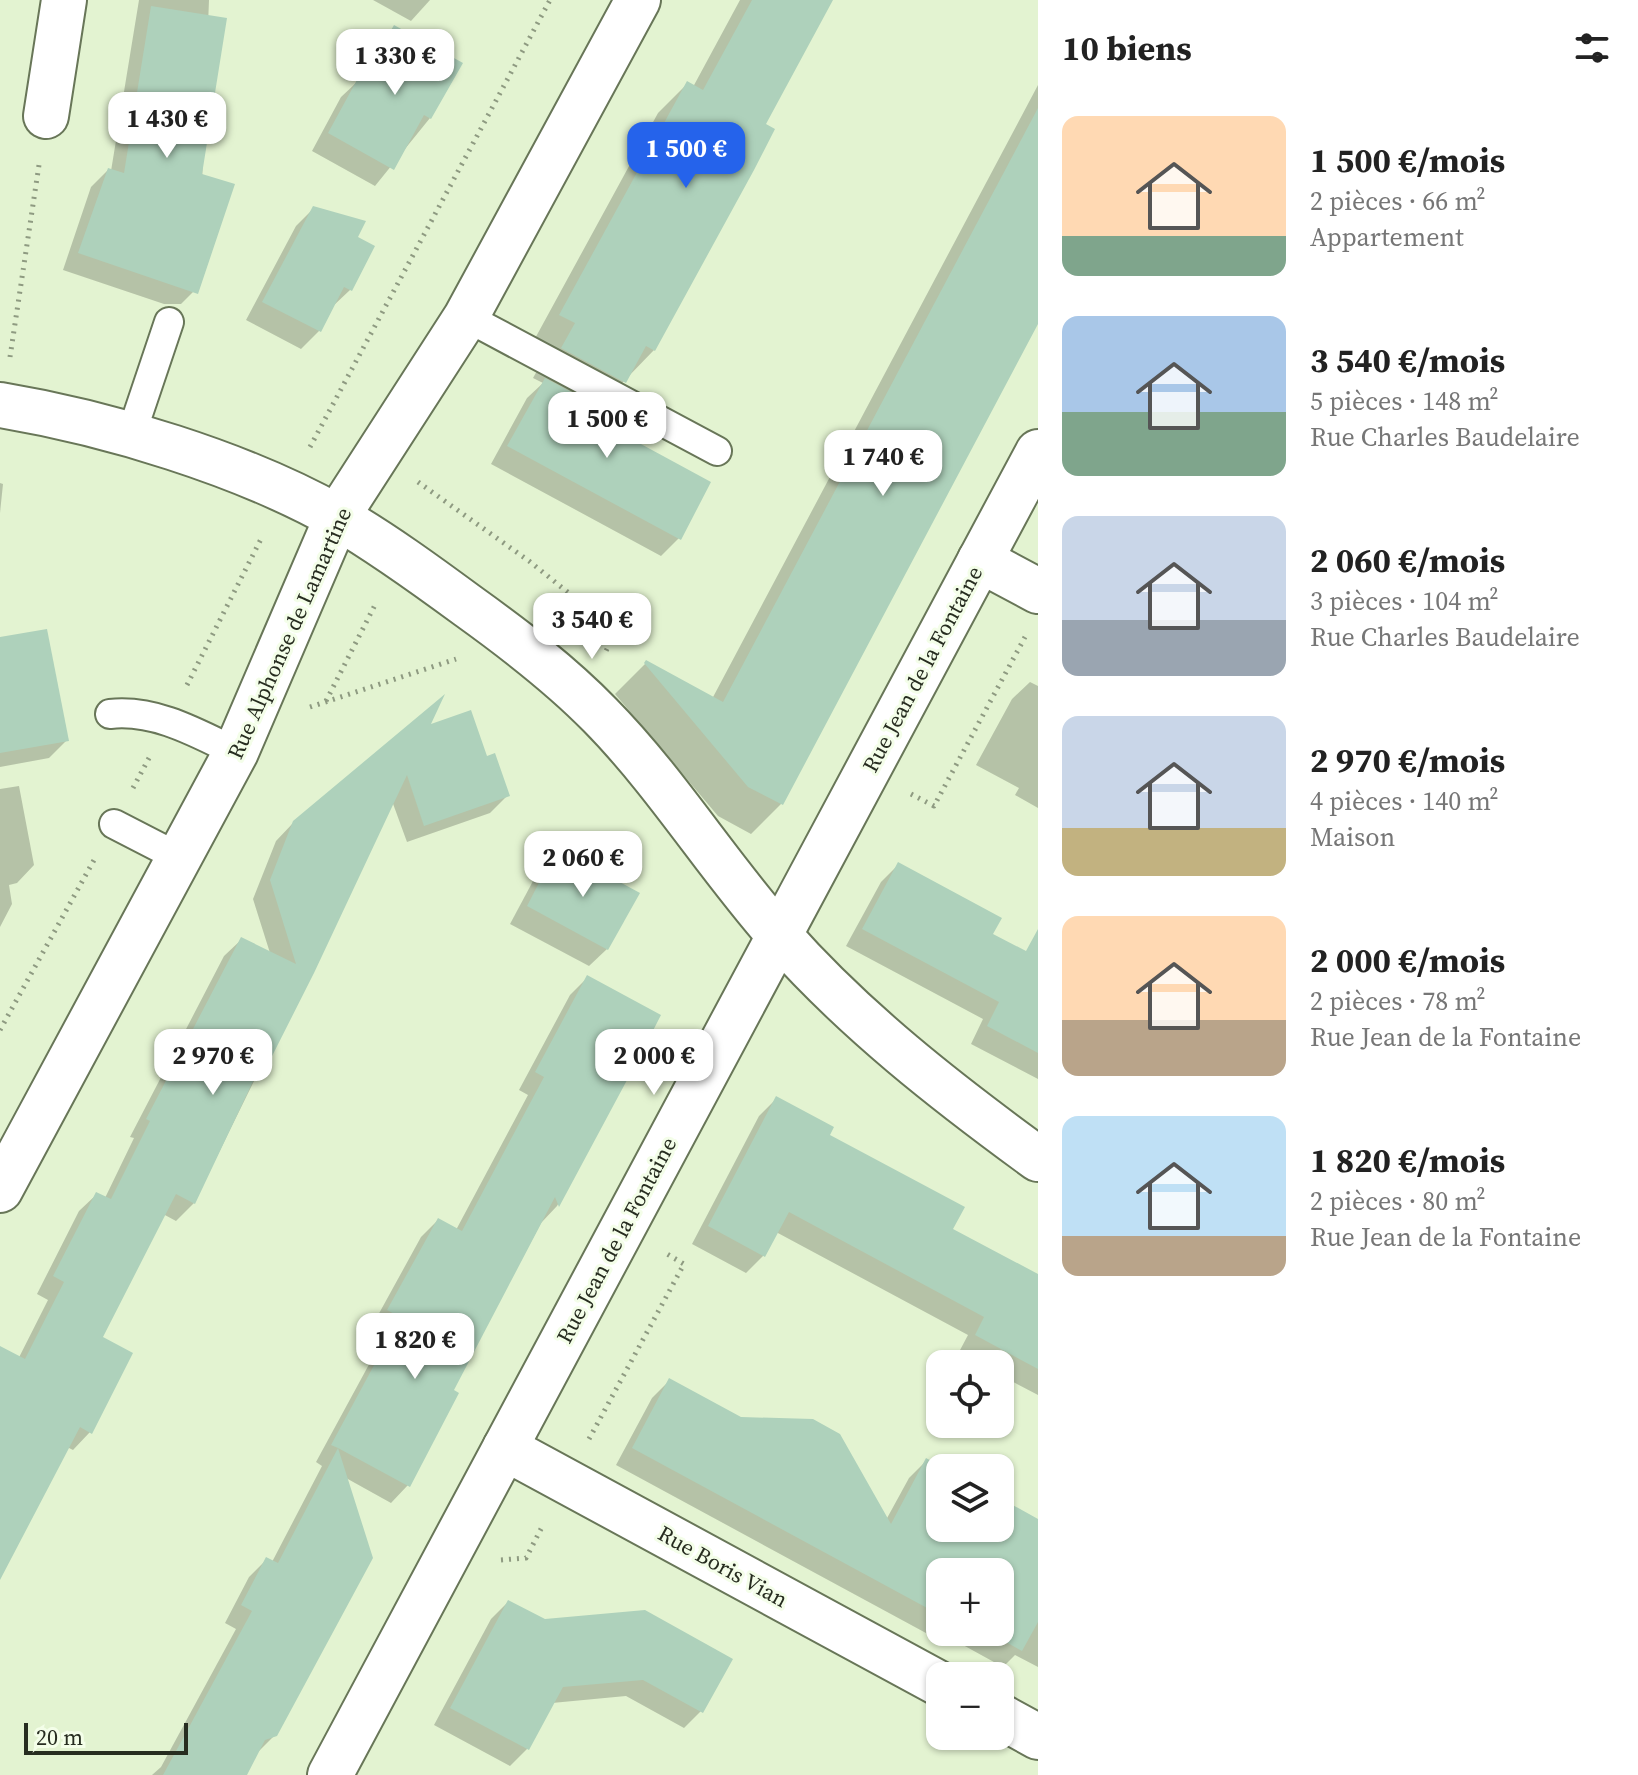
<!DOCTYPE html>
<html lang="fr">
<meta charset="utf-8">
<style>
:root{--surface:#fff;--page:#f6f6f6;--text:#222;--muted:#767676;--accent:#2563eb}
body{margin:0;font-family:"Source Serif 4",serif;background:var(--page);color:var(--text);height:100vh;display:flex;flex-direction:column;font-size:30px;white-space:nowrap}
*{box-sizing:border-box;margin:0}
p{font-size:26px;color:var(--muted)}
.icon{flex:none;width:44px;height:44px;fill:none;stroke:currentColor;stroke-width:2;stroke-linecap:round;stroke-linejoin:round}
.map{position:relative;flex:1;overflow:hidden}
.side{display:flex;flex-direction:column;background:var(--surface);width:600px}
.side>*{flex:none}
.fabs{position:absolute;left:926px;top:1350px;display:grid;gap:16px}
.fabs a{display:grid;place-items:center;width:88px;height:88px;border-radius:16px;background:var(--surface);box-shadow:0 2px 6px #0004;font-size:40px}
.scale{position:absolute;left:24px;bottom:20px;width:164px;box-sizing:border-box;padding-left:8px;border:4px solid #272d20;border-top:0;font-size:22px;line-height:28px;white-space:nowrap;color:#272d20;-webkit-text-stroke:6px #f4fee9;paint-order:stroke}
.price{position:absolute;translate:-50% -68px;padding:0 18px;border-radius:16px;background:#fff;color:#222;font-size:26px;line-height:52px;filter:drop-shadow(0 2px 4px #0008)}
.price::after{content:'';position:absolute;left:50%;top:48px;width:24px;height:18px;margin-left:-12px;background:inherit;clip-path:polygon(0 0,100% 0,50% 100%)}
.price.current{background:var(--accent);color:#fff}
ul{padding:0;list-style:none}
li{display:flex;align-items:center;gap:24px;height:200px;padding:0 24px}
li span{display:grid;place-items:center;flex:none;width:224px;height:160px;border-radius:16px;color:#555}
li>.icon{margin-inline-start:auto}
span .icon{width:96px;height:96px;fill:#fffc;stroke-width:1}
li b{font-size:34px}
h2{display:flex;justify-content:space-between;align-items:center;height:96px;padding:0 24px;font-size:34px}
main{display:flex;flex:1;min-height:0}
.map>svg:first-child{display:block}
.shadow{fill:#0003;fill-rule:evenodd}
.building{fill:#aed1bb}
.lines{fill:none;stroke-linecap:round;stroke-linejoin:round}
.lane-casing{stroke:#687658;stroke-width:32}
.street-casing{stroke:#687658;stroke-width:48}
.path{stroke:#8e9a81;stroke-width:5;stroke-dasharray:2 6;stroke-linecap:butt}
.lane{stroke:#fff;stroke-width:28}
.street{stroke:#fff;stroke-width:44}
.labels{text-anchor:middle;stroke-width:6;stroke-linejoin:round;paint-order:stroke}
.street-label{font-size:22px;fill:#272d20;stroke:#f4fee9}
</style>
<main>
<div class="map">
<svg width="1038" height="1775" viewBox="0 0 1038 1775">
<rect width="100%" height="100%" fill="#e3f3d1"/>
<g class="shadow">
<polygon points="139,0 209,0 198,287 181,304 164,304 63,270 91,187 108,170 111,171"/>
<polygon points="373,0 430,0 411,21"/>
<polygon points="740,0 831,0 763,125 654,350 597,409 601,425 679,538 661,556 491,464 527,398 543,383 533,378 547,353 532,344 658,113 687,84 693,87"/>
<polygon points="394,28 430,118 375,186 312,151 341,97 356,83 377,45"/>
<polygon points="1038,85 1038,321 781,804 751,834 718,816 615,694 647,662 712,699"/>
<polygon points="314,208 355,237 350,290 332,307 319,331 301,349 246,320 296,226"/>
<polygon points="0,483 3,484 0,513"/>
<polygon points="0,639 67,740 49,758 0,767"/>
<polygon points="1030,682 1038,686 1038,808 1015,795 1019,788 976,765 1012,699"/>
<polygon points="427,727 486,759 508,795 490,813 407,842 392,801 194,1203 176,1221 163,1214 100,1338 90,1432 73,1450 67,1447 0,1570 0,1395 48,1300 37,1294 79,1211 97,1194 105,1198 134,1138 130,1137 224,956 242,939 270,953 253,899 276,841 294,822"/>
<polygon points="19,786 34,865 17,883 9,885 12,904 0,927 0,789"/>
<polygon points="558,850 607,949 589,966 510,924 540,868"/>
<polygon points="898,865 990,934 1038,960 1038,1079 971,1044 983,1019 846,946 881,882"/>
<polygon points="587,978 659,1016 557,1206 541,1223 451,1391 408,1485 391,1503 346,1478 276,1734 258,1752 244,1775 152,1775 161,1767 236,1629 225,1623 249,1577 266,1560 272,1562 322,1466 316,1462 385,1335 371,1328 421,1237 438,1220 456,1230 528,1095 519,1090 570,995"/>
<polygon points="776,1099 951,1229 1038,1277 1038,1395 1000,1375 1000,1364 980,1364 959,1352 968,1335 776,1232 763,1256 746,1273 692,1244 759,1116"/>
<path d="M669,1381l217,139 23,-42 17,-17 14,7v60h35l63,25v114l-23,-12 -12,12 -60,-33 -6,5 -321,-174 36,-67zM940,1572h60v60h-60z"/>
<polygon points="508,1602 701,1711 684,1728 626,1696 552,1703 527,1749 510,1766 434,1725 491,1619"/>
</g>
<g class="building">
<polygon points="752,0 833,0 766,124 775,129 754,170 655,351 646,346 626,383 561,348 575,323 559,315 687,81 703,90"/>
<polygon points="151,6 227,18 202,174 235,184 198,294 78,253 108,168 124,173"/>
<polygon points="394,25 463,63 431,119 424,115 394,170 328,133 358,78 363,80"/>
<polygon points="1038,108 1038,324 783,805 748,787 644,663 646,660 723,702"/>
<polygon points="313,206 366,221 358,237 375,246 352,291 344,287 321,332 262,302"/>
<polygon points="545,378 610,413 604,424 711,482 681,540 507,446"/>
<polygon points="47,629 69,741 0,753 0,637"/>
<polygon points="445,694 431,724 471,710 487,756 495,753 510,796 424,826 407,775 314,973 262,1076 257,1073 195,1204 176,1194 103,1337 133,1353 92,1434 80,1427 0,1580 0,1346 25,1359 64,1282 53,1276 96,1192 111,1199 150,1121 146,1119 241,937 296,964 270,880 293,821"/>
<polygon points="557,848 640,893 608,950 527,906"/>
<polygon points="898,862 1002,918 993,934 1026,951 1038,929 1038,1053 987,1026 999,1002 862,929"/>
<polygon points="587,975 661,1015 641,1054 559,1207 555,1197 454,1390 459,1393 410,1487 338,1448 373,1558 277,1736 265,1740 247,1775 163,1775 252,1611 241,1605 266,1557 278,1563 338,1448 331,1445 400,1317 387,1310 438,1218 462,1231 544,1077 535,1072"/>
<polygon points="776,1096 834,1127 830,1135 965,1207 953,1229 1038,1274 1038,1369 975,1335 984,1317 789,1212 765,1257 708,1226"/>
<polygon points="669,1378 741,1417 813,1419 840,1434 891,1524 926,1458 944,1468 940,1468 940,1528 1000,1528 1000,1498 1038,1519 1038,1622 1022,1651 988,1632 1000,1632 1000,1572 940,1572 940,1615 632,1448"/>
<polygon points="508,1600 545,1619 645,1610 733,1659 703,1713 643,1680 563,1687 529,1750 450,1708"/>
</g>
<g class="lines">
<g class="lane-casing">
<g id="lane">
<polyline points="466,317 717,451"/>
<polyline points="131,435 169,322"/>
<path d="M110,714c45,-5 87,19 126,38"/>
<polyline points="114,824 180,858"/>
</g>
</g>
<g class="street-casing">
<g id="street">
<polyline points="46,116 64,0"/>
<path d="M0,405c108,18 241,58 337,112 45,26 89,58 131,89 46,33 92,68 132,109 67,68 116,149 179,220 76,86 167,157 259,224"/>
<polyline points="980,560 1038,591"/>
<polyline points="0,1190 236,752 337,517 466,317 638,0"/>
<polyline points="505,1448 940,1684"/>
<polyline points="1000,1716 1038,1737"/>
<polyline points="330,1775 1038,452"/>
</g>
</g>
<g class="path">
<polyline points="10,357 39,165"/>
<polyline points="310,447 550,0"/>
<polyline points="418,482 529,561 606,623 613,637 606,651"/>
<polyline points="187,685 262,537"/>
<polyline points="326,701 376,603"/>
<polyline points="310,707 456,659"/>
<polyline points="133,788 149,758"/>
<polyline points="911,794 934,806 1025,637"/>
<polyline points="0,1030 94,860"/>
<polyline points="589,1439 684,1264 667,1254"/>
<polyline points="501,1560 526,1558 543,1525"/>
</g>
<use href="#lane" class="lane"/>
<use href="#street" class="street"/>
</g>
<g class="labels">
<g class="street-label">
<text transform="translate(289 633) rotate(-66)" y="8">Rue Alphonse de Lamartine</text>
<text transform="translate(922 669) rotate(-62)" y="8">Rue Jean de la Fontaine</text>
<text transform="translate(616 1240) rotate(-62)" y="8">Rue Jean de la Fontaine</text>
<text transform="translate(723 1566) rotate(29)" y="8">Rue Boris Vian</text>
</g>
</g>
</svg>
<div class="fabs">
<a><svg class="icon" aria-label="locate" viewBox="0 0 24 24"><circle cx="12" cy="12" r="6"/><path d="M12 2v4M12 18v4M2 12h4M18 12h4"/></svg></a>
<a><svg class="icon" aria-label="layers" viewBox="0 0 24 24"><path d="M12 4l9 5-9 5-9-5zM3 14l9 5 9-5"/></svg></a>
<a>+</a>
<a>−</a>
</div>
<div class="scale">20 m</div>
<b class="price" style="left:395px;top:97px">1 330 €</b>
<b class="price" style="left:167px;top:160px">1 430 €</b>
<b class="price current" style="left:686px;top:190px">1 500 €</b>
<b class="price" style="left:607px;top:460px">1 500 €</b>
<b class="price" style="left:883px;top:498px">1 740 €</b>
<b class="price" style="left:592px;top:661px">3 540 €</b>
<b class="price" style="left:583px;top:899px">2 060 €</b>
<b class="price" style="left:213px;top:1097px">2 970 €</b>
<b class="price" style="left:654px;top:1097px">2 000 €</b>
<b class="price" style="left:415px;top:1381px">1 820 €</b>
</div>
<section class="side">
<h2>10 biens<svg class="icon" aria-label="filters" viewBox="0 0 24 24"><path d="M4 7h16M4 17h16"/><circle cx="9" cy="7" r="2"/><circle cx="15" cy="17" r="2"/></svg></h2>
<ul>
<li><span style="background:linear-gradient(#ffd9b3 75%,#7fa58c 0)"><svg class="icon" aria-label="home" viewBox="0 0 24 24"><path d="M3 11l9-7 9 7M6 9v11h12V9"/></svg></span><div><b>1 500 €/mois</b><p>2 pièces · 66 m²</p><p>Appartement</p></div></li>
<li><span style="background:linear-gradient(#a9c7e8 60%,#7fa58c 0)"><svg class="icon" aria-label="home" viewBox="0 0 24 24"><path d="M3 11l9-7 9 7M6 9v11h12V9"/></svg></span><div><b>3 540 €/mois</b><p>5 pièces · 148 m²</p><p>Rue Charles Baudelaire</p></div></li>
<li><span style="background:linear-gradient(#c9d6e8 65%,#9aa5b1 0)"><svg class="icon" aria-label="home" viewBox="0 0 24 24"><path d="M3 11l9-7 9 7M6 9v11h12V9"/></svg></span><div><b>2 060 €/mois</b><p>3 pièces · 104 m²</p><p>Rue Charles Baudelaire</p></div></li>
<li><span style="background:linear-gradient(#c9d6e8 70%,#c2b280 0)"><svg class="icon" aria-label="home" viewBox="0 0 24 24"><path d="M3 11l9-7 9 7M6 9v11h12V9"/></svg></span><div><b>2 970 €/mois</b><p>4 pièces · 140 m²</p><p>Maison</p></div></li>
<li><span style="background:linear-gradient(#ffd9b3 65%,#b9a48a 0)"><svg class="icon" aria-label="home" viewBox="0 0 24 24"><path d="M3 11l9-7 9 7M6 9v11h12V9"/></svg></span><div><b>2 000 €/mois</b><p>2 pièces · 78 m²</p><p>Rue Jean de la Fontaine</p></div></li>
<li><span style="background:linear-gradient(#bfe0f5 75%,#b9a48a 0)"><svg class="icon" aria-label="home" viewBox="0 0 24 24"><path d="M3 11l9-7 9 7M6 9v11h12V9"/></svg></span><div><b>1 820 €/mois</b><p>2 pièces · 80 m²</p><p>Rue Jean de la Fontaine</p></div></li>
</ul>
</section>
</main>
